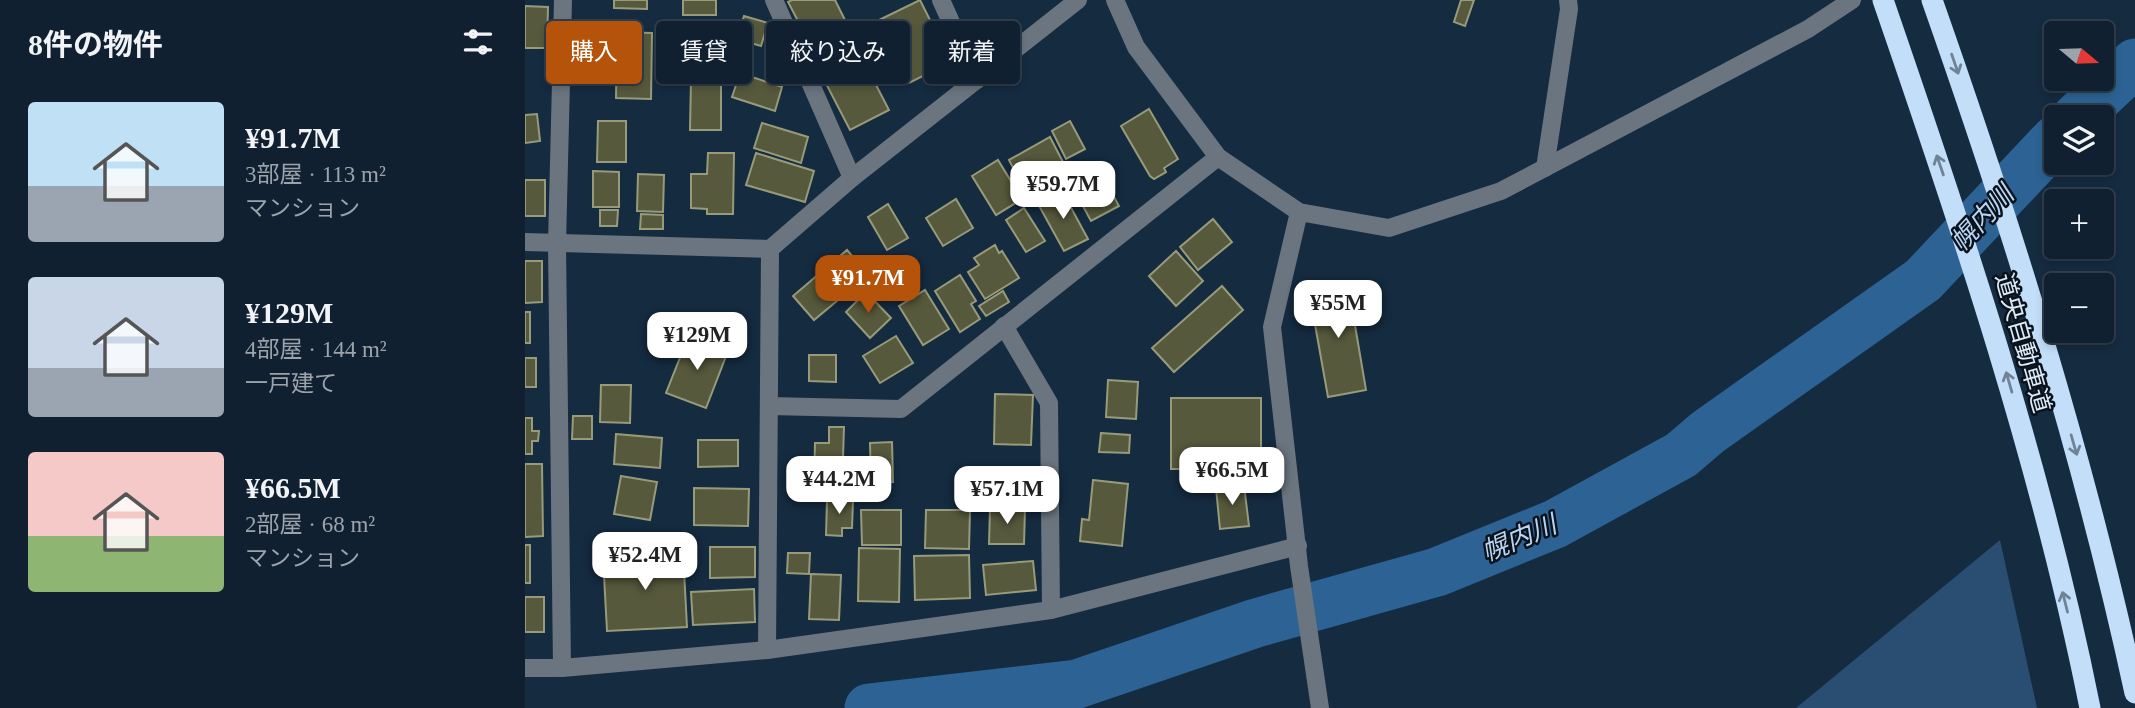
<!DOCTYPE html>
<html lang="ja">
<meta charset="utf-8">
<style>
:root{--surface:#102030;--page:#192838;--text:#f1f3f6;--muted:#9ca3ab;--line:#303e4c;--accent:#b45309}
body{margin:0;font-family:"Times New Roman","Noto Sans JP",serif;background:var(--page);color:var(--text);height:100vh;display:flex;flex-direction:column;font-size:26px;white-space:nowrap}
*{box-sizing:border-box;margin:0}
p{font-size:23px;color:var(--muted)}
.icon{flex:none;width:38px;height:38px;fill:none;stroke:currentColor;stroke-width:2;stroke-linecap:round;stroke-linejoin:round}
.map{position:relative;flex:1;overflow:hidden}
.side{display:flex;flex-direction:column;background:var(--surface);width:525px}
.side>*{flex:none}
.top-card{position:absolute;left:21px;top:21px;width:665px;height:63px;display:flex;gap:14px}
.needle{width:46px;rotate:109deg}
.tools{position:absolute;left:1519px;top:21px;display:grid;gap:14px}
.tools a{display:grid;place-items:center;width:70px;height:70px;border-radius:7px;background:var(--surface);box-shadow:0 4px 10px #0003,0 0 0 2px var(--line);font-size:35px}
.price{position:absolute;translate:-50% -60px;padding:0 16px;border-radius:14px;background:#fff;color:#222;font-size:23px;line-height:46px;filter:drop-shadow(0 2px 4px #0008)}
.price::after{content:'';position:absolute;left:50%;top:42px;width:21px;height:16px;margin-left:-10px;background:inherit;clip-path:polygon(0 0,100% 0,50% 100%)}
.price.current{background:var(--accent);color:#fff}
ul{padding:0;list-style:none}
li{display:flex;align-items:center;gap:21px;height:175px;padding:0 28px}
li span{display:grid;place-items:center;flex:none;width:196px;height:140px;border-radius:7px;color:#555}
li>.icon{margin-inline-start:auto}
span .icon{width:84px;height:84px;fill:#fffc;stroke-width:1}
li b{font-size:30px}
h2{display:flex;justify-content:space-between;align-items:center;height:84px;padding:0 28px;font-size:30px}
.chip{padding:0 24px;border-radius:7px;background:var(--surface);box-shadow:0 4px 10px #0003,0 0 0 2px var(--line);font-size:24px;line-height:63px}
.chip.current{background:var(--accent);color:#fff}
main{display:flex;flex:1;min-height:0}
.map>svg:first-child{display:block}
.green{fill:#294e71}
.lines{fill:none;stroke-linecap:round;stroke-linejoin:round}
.river{stroke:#2c6394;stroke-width:49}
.building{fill:#56593b;stroke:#979b7a;stroke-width:2}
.minor{stroke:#6a7580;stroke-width:18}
.highway{stroke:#c3def9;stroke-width:21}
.oneway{stroke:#708396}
.labels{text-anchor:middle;stroke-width:5;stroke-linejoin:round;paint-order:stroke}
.street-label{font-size:24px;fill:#ddebf8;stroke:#0a131c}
.water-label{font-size:26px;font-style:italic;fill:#b8d6f3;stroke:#0a131c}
</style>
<main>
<section class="side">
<h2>8件の物件<svg class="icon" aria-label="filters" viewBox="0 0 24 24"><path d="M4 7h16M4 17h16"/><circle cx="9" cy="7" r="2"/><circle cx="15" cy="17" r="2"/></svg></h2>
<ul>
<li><span style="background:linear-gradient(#bfe0f5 60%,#9aa5b1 0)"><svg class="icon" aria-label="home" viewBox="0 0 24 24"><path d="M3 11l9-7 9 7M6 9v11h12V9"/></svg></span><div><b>¥91.7M</b><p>3部屋 · 113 m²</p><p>マンション</p></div></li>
<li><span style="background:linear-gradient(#c9d6e8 65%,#9aa5b1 0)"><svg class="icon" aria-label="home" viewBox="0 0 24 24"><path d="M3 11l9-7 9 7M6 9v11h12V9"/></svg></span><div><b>¥129M</b><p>4部屋 · 144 m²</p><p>一戸建て</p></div></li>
<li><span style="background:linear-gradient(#f6c9c9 60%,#8fb573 0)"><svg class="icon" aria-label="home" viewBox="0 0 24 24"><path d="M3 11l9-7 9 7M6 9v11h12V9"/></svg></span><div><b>¥66.5M</b><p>2部屋 · 68 m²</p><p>マンション</p></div></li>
</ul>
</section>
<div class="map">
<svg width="1610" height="708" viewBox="0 0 1610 708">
<rect width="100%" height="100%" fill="#152b40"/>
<polygon class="green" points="1475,540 1512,708 1271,708"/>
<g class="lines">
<g class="river">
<polyline points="1552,117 1610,63"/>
<polyline points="344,708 552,684 731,623 912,572 1030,524 1156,455 1183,432 1398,280 1531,139"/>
</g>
</g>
<g class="building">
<polygon points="89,0 122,0 122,9 89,8"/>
<rect x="158" y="0" width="33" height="15"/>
<polygon points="267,0 310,0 331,42 294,61 263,2"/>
<polygon points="395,0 426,62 384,83 352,21"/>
<polygon points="936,0 949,0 940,26 929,22"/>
<polygon points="0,6 23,7 22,48 0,48"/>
<polygon points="219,16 243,23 236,46 212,39"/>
<polygon points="92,32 127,33 126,99 91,98"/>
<polygon points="333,50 364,110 325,130 294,70"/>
<polygon points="215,73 257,87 250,111 207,97"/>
<polygon points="166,79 196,79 196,130 165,130"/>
<polygon points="624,109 653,159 639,168 641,172 629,179 625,176 596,126"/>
<polygon points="12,114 15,141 0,143 0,115"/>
<polygon points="73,121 101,121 101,162 72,162"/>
<polygon points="545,121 560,149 541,159 527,131"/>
<polygon points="237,123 283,137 276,163 229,148"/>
<polygon points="525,137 538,162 497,185 484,160"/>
<polygon points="183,153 209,153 208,214 182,214 182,209 166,208 166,174 182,174"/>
<polygon points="231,153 289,171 280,202 221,185"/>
<polygon points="473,160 497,199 471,215 447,176"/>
<polygon points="68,171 94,172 94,207 68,207"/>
<polygon points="575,171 594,206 566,221 547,186"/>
<polygon points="113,174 139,175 138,212 112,211"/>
<rect x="0" y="180" width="20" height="36"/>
<polygon points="537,191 563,239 539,251 513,204"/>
<polygon points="431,199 448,228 418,246 401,218"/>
<polygon points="363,204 383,238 362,250 343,217"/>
<polygon points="499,208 520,241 501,252 481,220"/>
<polygon points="75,210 93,210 92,226 75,226"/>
<polygon points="116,214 138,215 138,229 115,229"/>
<polygon points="688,219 707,242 673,270 655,247"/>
<polygon points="470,245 474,253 477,251 494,278 460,299 443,272 454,265 449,258"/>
<polygon points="322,250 343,275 289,320 268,296"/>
<polygon points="651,251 678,281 651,306 624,276"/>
<polygon points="0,261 17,261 17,302 0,303"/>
<polygon points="435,275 451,301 446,304 455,319 435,332 410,291"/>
<polygon points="823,284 841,390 803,397 784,291"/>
<polygon points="697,286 718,310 649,372 627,348"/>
<polygon points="400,290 424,329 398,345 374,306"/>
<polygon points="478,291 484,302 461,316 454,306"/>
<polygon points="341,292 366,318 345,338 321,312"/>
<rect x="0" y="312" width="5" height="31"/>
<polygon points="164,335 203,351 181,408 141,393"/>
<polygon points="371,336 388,363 355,383 338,356"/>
<polygon points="284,355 311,355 311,382 284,381"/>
<rect x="0" y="358" width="11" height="29"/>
<polygon points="583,380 613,382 611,419 581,417"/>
<polygon points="76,385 106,385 105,423 75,422"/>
<polygon points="470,394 508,395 506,445 469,444"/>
<rect x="646" y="398" width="90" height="71"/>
<polygon points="48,416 67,416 67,439 47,439"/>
<polygon points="0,418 7,418 7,431 14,431 13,441 7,441 7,454 0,454"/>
<polygon points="304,427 319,427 318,458 310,458 310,484 289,483 290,443 304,443"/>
<polygon points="576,433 605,435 604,453 574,452"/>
<polygon points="91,434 137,438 135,468 89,464"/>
<polygon points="173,440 213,440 213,466 173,467"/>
<polygon points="367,442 368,482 346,483 345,443"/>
<polygon points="0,464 17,464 18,536 0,537"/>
<polygon points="461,467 506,468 506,498 461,497"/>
<polygon points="96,476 132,482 125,520 89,514"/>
<polygon points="568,480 603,484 597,546 555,541 557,519 564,520"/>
<polygon points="719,485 724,526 695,529 691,488"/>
<polygon points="169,488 224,489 223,526 169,525"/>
<polygon points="302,500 328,500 327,528 317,528 317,536 301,535"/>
<polygon points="465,508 500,508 499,544 464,544"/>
<polygon points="336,510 376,510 376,545 337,545"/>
<polygon points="401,510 445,510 444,549 400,548"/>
<rect x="0" y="545" width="5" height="38"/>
<polygon points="185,547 230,547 230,577 185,578"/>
<polygon points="334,548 375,549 374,602 333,601"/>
<polygon points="158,552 162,627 82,631 78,557"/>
<polygon points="263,553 285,553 284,574 262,573"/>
<polygon points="444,555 445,598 390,600 389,556"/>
<polygon points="508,561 511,590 461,595 458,565"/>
<polygon points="286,574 316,575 314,620 284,619"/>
<polygon points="229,589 230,622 168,625 166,592"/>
<rect x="0" y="597" width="19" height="35"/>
</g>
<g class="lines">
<g class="minor">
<polyline points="249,0 327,178"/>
<polyline points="416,0 452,80"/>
<polyline points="590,0 611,47 693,157 774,212 864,228 976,191 1283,29 1327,0"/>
<polyline points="1020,168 1044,9 1043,0"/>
<polyline points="774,212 747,327 774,566 795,708"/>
<polyline points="0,242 245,249 327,178 553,0"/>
<polyline points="479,326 524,403 526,610"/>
<polyline points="244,406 376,409 693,157"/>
<polyline points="242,650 245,249"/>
<polyline points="0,668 37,668 242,650 526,610 773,546"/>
<polyline points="37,668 32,244 38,0"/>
</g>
<g class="highway">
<path d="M1358,0c80,232 159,467 207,708"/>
<path d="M1407,0c80,227 152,457 203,693"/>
</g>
</g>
<defs><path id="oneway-shaft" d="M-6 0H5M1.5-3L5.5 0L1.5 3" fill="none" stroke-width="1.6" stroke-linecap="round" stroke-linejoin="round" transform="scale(1.75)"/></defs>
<g class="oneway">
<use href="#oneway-shaft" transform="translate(1430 64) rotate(71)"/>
<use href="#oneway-shaft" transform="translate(1415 165) rotate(-109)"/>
<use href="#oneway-shaft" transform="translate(1484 382) rotate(-106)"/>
<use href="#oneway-shaft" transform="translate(1549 445) rotate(74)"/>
<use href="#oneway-shaft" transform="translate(1540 602) rotate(-104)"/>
</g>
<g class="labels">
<g class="street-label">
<text transform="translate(1498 343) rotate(74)" y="8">道央自動車道</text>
</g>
<g class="water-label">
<text transform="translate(1457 218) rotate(-47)" y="9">幌内川</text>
<text transform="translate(994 538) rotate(-23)" y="9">幌内川</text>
</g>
</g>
</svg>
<div class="tools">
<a><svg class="needle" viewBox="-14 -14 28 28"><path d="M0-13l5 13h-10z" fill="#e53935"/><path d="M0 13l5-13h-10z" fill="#9ca3ab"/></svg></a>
<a><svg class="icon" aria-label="layers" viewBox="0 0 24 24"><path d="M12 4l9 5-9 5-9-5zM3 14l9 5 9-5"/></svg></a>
<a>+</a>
<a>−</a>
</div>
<b class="price" style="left:538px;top:221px">¥59.7M</b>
<b class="price current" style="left:343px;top:315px">¥91.7M</b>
<b class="price" style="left:813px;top:340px">¥55M</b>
<b class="price" style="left:172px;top:372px">¥129M</b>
<b class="price" style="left:707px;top:507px">¥66.5M</b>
<b class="price" style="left:314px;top:516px">¥44.2M</b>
<b class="price" style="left:482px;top:526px">¥57.1M</b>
<b class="price" style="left:120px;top:592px">¥52.4M</b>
<div class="top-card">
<a class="chip current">購入</a>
<a class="chip">賃貸</a>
<a class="chip">絞り込み</a>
<a class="chip">新着</a>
</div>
</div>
</main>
